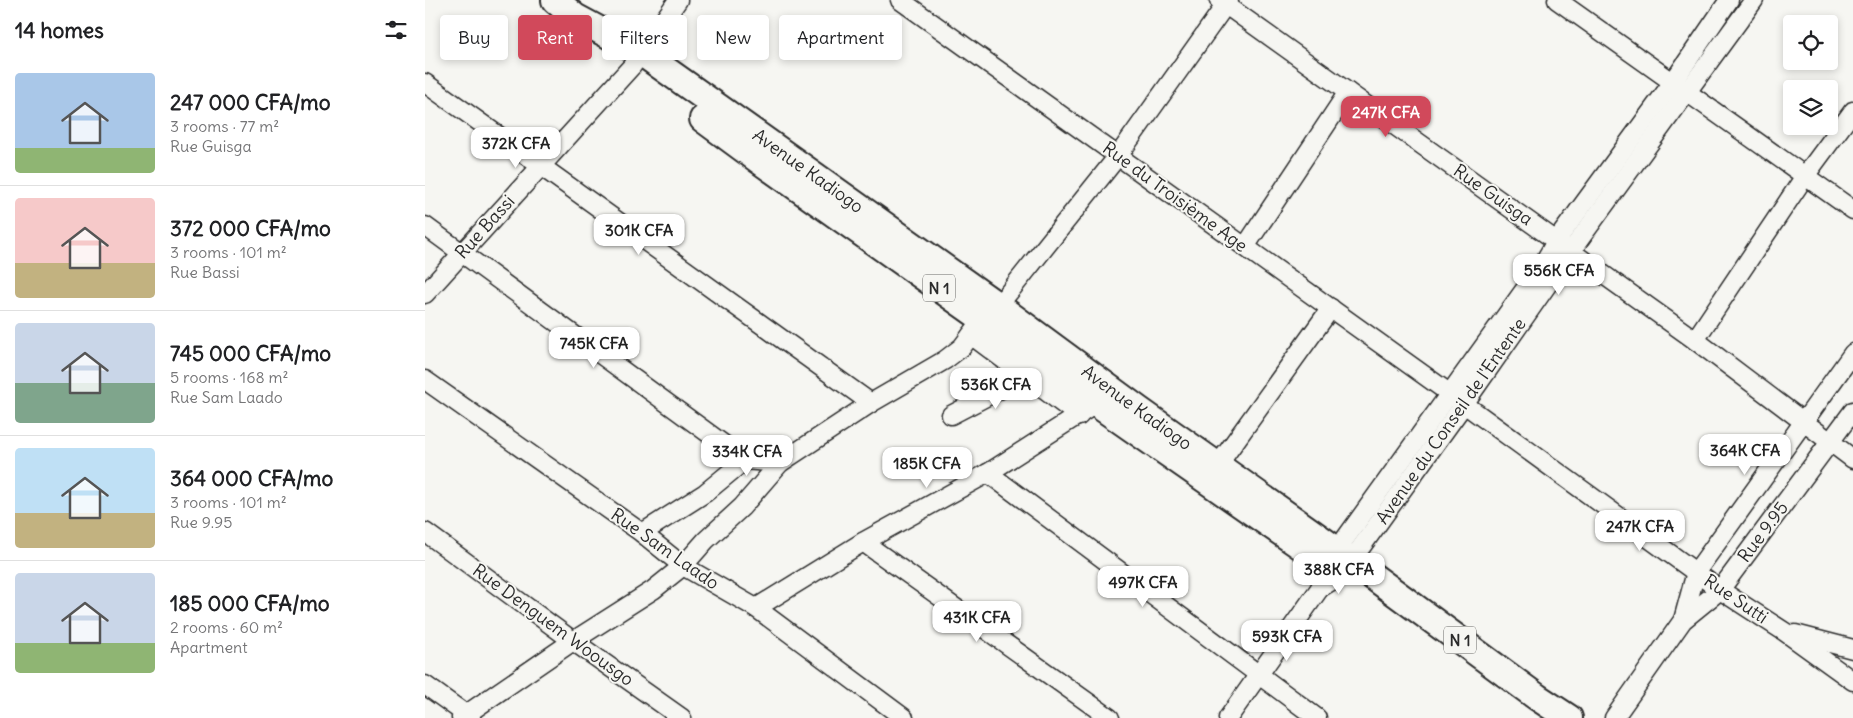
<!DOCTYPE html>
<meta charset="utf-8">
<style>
:root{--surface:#fff;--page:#f6f6f6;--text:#202124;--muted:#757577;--line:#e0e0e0;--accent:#d1495b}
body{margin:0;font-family:Delius,sans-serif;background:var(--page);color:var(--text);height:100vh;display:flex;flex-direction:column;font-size:19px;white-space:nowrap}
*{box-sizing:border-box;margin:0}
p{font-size:16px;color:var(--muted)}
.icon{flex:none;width:28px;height:28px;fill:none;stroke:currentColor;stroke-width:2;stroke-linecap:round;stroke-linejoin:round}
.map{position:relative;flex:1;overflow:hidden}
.drawer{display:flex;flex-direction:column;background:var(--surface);width:425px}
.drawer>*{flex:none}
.guide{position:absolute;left:15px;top:15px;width:475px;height:45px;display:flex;gap:10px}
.controls{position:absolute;left:1358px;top:15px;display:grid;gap:10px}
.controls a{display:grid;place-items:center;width:55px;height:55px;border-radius:5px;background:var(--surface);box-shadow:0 2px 8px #0003;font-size:25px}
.price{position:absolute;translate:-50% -42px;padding:0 11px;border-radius:10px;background:#fff;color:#222;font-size:16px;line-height:32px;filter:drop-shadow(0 1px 2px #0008)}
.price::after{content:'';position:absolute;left:50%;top:30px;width:15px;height:11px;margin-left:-8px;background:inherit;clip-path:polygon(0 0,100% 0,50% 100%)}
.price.selected{background:var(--accent);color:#fff}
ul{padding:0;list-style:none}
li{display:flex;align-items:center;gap:15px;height:125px;padding:0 15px}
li+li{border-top:1px solid var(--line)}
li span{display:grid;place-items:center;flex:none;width:140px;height:100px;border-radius:5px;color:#555}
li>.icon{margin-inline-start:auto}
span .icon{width:60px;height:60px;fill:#fffc;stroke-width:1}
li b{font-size:21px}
h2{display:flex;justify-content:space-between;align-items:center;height:60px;padding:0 15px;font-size:21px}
.chip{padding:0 18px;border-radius:5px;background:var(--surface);box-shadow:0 2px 8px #0003;font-size:18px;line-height:45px}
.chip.selected{background:var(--accent);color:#fff}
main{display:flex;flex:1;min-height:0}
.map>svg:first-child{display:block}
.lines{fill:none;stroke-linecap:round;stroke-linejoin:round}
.minor-casing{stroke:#2b2b2b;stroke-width:21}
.highway-casing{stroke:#2b2b2b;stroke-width:30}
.minor{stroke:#f6f6f2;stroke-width:18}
.highway{stroke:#f6f6f2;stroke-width:26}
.labels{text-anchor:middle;stroke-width:4;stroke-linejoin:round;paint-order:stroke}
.shield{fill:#f6f6f2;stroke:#686867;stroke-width:1}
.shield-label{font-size:16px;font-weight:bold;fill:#2b2b2b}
.street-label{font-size:18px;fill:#2b2b2b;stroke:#f6f6f2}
</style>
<main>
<section class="drawer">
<h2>14 homes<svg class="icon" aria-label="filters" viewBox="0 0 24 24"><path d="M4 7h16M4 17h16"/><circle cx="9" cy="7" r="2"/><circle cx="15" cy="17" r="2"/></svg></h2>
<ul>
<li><span style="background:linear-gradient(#a9c7e8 75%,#8fb573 0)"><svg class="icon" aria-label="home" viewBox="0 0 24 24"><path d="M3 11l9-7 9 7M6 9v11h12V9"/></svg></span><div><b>247 000 CFA/mo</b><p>3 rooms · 77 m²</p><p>Rue Guisga</p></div></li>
<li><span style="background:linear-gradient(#f6c9c9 65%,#c2b280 0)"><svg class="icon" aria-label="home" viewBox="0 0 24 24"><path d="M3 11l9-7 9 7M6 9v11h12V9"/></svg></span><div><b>372 000 CFA/mo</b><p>3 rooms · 101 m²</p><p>Rue Bassi</p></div></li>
<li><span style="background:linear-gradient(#c9d6e8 60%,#7fa58c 0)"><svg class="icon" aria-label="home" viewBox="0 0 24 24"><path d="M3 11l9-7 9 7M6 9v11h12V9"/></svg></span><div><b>745 000 CFA/mo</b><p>5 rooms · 168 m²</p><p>Rue Sam Laado</p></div></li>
<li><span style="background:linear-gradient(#bfe0f5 65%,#c2b280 0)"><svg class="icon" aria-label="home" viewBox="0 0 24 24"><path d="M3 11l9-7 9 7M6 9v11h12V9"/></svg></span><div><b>364 000 CFA/mo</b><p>3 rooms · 101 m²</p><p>Rue 9.95</p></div></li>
<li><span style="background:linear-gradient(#c9d6e8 70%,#8fb573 0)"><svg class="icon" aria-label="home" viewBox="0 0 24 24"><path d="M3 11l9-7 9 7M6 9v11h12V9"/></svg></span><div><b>185 000 CFA/mo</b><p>2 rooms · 60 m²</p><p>Apartment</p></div></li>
</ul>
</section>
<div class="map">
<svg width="1428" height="718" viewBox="0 0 1428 718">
<rect width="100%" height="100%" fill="#f6f6f2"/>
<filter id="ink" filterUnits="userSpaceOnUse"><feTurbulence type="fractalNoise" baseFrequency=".02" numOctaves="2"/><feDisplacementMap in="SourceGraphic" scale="10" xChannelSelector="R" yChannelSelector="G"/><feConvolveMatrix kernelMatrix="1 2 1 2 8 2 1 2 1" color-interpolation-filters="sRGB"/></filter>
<g filter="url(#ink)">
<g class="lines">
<g class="minor-casing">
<g id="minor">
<polyline points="475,0 1024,393 1295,590 1360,632 1428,681"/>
<polyline points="794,0 1270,340 1428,459"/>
<polyline points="1132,0 1428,210"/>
<polyline points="0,83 446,403"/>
<polyline points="0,226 320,460"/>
<polyline points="820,247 923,92"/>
<polyline points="0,294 207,66 253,0"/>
<polyline points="546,335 654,416"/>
<polyline points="1270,340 1380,176 1428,111"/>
<polyline points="0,380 217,533 258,566 331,608 479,718"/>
<polyline points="526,415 601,376"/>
<polyline points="793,465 906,308"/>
<polyline points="563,473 892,718"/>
<polyline points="0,532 148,641 257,718"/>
<polyline points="217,533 280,493 320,460 355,463"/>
<polyline points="438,542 685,718"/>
<polyline points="895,588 916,575 1039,404 1146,251 1329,0"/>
<polyline points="331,608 438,542 563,473 680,398"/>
<polyline points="1258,620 1271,572 1428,353"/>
<polyline points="1370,634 1428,649"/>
<polyline points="0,685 46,718"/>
<polyline points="36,718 148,641 228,590 258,566 281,540 317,507 355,463 446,403 520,360 537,347 558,319 573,306 693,156 804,0"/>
<polyline points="803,718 895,588 902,565 912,550 1116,267 1132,240 1248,82 1304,0"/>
<polyline points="1189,718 1258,620 1295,590 1428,411"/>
</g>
</g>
<g class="highway-casing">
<g id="highway">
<path id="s1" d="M130,0l20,17 67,36 356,253 141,104 213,151 185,136 32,21"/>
<polyline points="278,119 335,161 558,319 672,404 883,551"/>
</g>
</g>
<use href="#minor" class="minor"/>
<use href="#highway" class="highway"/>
</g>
</g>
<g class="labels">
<g class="shield">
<rect x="498" y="274.5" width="32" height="27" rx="4"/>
<rect x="1019" y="626.5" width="32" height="27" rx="4"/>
</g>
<g class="shield-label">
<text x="514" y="294">N 1</text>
<text x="1035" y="646">N 1</text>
</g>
<g class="street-label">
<text dy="6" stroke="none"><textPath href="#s1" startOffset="306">Avenue Kadiogo</textPath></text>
<text transform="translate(1068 195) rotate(35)" y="6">Rue Guisga</text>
<text transform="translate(750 197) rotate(36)" y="6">Rue du Troisième Age</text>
<text transform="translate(60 227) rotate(-48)" y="6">Rue Bassi</text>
<text dy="6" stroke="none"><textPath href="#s1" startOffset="711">Avenue Kadiogo</textPath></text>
<text transform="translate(1026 421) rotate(-55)" y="6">Avenue du Conseil de l'Entente</text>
<text transform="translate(1338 532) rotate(-53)" y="6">Rue 9.95</text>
<text transform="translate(240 549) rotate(35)" y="6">Rue Sam Laado</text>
<text transform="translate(1311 599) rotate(34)" y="6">Rue Sutti</text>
<text transform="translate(128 625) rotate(36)" y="6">Rue Denguem Woousgo</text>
</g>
</g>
</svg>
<div class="controls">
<a><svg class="icon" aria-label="locate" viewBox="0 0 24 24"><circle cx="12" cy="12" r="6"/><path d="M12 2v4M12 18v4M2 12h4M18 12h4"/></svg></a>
<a><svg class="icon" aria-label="layers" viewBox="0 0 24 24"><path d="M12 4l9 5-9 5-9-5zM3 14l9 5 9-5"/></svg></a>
</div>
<b class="price selected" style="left:961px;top:138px">247K CFA</b>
<b class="price" style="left:91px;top:169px">372K CFA</b>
<b class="price" style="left:214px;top:256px">301K CFA</b>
<b class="price" style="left:1134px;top:296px">556K CFA</b>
<b class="price" style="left:169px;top:369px">745K CFA</b>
<b class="price" style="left:571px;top:410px">536K CFA</b>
<b class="price" style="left:1320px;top:476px">364K CFA</b>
<b class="price" style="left:322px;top:477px">334K CFA</b>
<b class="price" style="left:502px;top:489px">185K CFA</b>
<b class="price" style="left:1215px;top:552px">247K CFA</b>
<b class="price" style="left:914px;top:595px">388K CFA</b>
<b class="price" style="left:718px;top:608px">497K CFA</b>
<b class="price" style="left:552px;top:643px">431K CFA</b>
<b class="price" style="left:862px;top:662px">593K CFA</b>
<div class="guide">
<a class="chip">Buy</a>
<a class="chip selected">Rent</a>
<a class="chip">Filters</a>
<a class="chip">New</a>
<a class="chip">Apartment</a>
</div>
</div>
</main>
